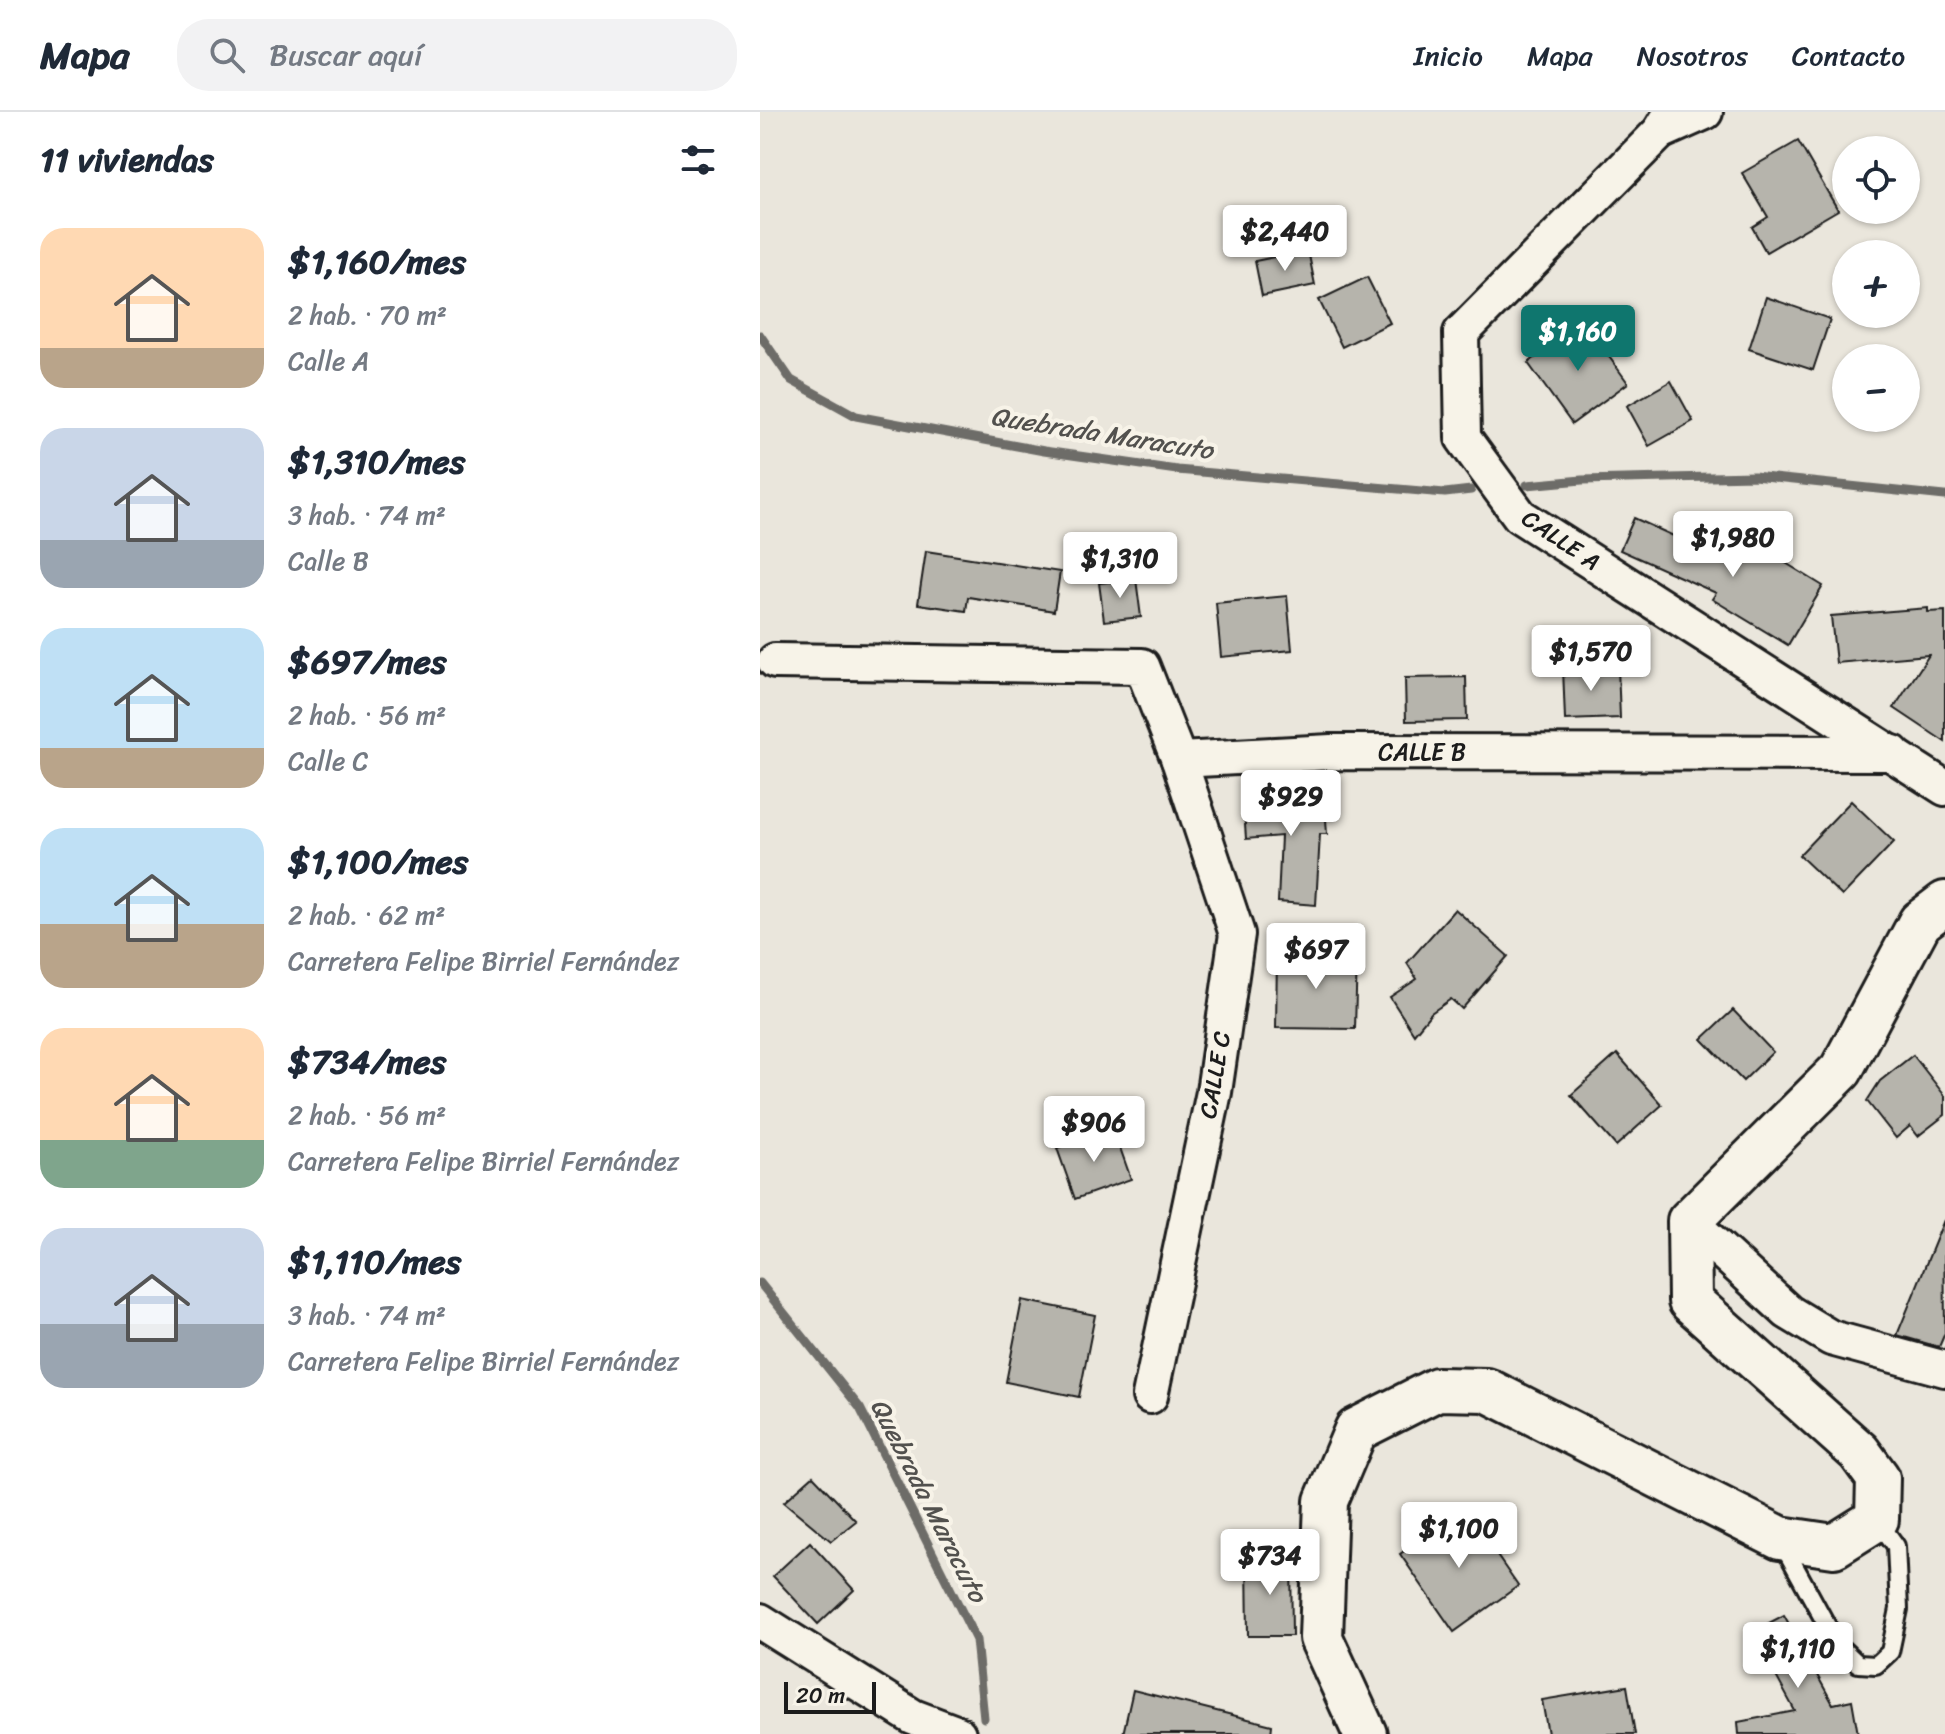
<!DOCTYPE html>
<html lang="es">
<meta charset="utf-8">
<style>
:root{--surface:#fff;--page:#f2f2f3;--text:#1f2937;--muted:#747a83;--line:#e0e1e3;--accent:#0f766e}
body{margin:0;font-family:Sriracha,sans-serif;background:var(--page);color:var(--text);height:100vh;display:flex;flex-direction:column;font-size:30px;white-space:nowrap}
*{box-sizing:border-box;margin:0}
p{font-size:26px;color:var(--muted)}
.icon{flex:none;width:44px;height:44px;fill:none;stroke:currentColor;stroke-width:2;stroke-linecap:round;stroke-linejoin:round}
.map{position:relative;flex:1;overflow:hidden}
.sheet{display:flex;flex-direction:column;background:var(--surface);width:760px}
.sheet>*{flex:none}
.controls{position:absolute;left:1072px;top:24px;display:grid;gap:16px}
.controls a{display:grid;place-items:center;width:88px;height:88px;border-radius:50%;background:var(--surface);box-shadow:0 2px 6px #0004;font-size:40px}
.scale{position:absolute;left:24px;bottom:20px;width:92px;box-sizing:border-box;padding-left:8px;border:4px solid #1c1c1c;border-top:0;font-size:22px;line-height:28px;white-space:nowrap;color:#1c1c1c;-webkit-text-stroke:6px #f7f3e8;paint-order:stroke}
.price{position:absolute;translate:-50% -68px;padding:0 18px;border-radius:8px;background:#fff;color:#222;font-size:26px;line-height:52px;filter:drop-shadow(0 2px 4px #0008)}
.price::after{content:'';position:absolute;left:50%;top:48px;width:24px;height:18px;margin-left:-12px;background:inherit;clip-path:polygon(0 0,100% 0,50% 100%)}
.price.selected{background:var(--accent);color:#fff}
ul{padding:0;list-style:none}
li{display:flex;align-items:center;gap:24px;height:200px;padding:0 40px}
li span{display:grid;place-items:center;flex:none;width:224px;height:160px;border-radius:24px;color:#555}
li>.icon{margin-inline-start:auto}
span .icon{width:96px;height:96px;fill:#fffc;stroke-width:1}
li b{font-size:34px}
h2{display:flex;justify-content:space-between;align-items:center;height:96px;padding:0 40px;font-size:34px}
header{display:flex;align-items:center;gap:48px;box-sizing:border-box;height:112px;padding:0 40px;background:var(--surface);border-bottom:2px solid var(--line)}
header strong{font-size:38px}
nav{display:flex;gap:44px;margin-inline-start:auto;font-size:28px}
.search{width:560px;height:72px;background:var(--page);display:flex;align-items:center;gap:20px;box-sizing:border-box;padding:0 28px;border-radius:32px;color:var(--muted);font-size:30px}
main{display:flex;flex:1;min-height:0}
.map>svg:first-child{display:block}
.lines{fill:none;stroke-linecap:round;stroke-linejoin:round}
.stream{stroke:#6d6c68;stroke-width:9}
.building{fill:#b6b4ac;stroke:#1c1c1c;stroke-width:2}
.service-casing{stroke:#1c1c1c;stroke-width:22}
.minor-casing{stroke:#1c1c1c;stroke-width:40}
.tertiary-casing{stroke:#1c1c1c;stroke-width:48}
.service{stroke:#f7f3e8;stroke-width:16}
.minor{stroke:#f7f3e8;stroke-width:34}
.tertiary{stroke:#f7f3e8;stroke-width:42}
.labels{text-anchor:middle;stroke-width:8;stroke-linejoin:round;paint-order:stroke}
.street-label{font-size:24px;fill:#1c1c1c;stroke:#f7f3e8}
.water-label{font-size:26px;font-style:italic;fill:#52514e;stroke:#f7f3e8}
</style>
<header>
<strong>Mapa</strong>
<div class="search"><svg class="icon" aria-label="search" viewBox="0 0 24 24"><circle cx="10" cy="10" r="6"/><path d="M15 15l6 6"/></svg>Buscar aquí</div>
<nav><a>Inicio</a><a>Mapa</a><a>Nosotros</a><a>Contacto</a></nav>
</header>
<main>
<section class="sheet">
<h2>11 viviendas<svg class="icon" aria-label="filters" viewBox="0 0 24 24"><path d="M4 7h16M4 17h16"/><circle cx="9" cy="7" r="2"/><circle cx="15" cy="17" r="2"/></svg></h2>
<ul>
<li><span style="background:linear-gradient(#ffd9b3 75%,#b9a48a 0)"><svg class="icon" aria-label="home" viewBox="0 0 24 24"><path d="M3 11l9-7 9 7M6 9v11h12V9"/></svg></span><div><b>$1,160/mes</b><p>2 hab. · 70 m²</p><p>Calle A</p></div></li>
<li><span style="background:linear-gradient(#c9d6e8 70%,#9aa5b1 0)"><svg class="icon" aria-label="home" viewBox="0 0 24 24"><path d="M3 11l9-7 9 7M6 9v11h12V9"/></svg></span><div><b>$1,310/mes</b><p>3 hab. · 74 m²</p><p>Calle B</p></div></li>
<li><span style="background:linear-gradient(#bfe0f5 75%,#b9a48a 0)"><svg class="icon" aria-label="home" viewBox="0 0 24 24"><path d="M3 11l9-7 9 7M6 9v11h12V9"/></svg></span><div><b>$697/mes</b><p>2 hab. · 56 m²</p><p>Calle C</p></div></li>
<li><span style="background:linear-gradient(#bfe0f5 60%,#b9a48a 0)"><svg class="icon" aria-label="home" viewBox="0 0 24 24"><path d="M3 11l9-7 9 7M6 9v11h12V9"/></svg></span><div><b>$1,100/mes</b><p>2 hab. · 62 m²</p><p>Carretera Felipe Birriel Fernández</p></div></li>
<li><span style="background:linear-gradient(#ffd9b3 70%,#7fa58c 0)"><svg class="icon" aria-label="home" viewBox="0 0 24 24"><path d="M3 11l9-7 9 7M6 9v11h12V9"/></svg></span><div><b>$734/mes</b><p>2 hab. · 56 m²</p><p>Carretera Felipe Birriel Fernández</p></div></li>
<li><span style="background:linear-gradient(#c9d6e8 60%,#9aa5b1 0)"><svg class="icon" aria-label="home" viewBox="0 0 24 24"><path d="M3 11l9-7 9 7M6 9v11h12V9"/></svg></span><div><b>$1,110/mes</b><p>3 hab. · 74 m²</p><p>Carretera Felipe Birriel Fernández</p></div></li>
</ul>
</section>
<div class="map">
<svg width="1185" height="1622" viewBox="0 0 1185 1622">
<rect width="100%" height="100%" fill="#eae6dc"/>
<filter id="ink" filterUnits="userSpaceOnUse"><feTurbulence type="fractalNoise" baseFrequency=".0125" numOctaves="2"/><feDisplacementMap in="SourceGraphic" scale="16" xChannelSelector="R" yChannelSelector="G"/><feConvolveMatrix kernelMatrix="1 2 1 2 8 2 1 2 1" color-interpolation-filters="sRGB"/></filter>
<g filter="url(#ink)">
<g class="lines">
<g class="stream">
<polyline points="0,223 31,268 96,304 284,339 417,358 685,381 711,378"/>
<polyline points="767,373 822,368 994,364 1185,384"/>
<polyline points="0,1171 100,1296 216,1528 224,1606"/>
</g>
</g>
<g class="building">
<polygon points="1038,29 1078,98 1006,140 992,115 1008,105 982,61"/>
<polygon points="548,138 555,173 502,184 495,149"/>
<polygon points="607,165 630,211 582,235 559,188"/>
<polygon points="1006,185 1070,207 1053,258 989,237"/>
<polygon points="824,210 868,271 812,312 768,251"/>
<polygon points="911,269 933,309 889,334 867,294"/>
<polygon points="874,406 973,451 987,427 1063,474 1028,533 952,487 956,481 860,438"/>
<polygon points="166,439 300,460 294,499 208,485 206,499 158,492"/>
<polygon points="376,467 381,505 344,509 339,471"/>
<polygon points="527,484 532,538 461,545 456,491"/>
<polygon points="1168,496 1168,500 1185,499 1185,630 1134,596 1169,543 1076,551 1071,504"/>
<polygon points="858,555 860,606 805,608 803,556"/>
<polygon points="706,565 707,608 646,609 645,566"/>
<polygon points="564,678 567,722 560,722 556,793 518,790 521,724 486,727 483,683"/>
<polygon points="1091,689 1134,730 1082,784 1039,743"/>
<polygon points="695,797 748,844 702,897 691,887 671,901 654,922 630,885 657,867 647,851"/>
<polygon points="517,842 597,843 595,917 516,916"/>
<polygon points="973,898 1013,940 983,969 942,927"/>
<polygon points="857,942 902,993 856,1034 811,983"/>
<polygon points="1153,943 1185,984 1185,1003 1158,1024 1150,1014 1136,1026 1107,989 1120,969"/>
<polygon points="353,1016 371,1067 315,1087 297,1036"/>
<polygon points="1184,1108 1185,1221 1179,1235 1137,1223"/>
<polygon points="262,1188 335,1203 319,1285 246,1270"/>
<polygon points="53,1364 96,1409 71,1429 24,1390"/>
<polygon points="704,1396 758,1474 694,1520 640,1442"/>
<polygon points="50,1430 94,1478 58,1512 13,1464"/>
<polygon points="531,1445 532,1524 488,1524 487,1446"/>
<polygon points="1024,1503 1073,1592 1092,1588 1098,1622 979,1622 978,1610 1035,1599 992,1520"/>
<polygon points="867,1574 875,1622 788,1622 782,1588"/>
<polygon points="373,1578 512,1613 511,1622 363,1622"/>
</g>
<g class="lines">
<g class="service-casing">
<polyline id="service" points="1023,1433 1077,1532 1098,1552 1116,1553 1130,1540 1139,1497 1136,1434 1118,1409"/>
</g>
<g class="minor-casing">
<g id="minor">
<polyline points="912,0 900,20 701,221 703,326 760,404 1185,676"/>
<polyline points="900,20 945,0"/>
<polyline points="15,549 382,554 419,648 571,640 1133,641"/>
<polyline points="929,1109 1028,1200 1071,1226 1185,1257"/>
<polyline points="390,1284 454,980 477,822 419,648"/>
<polyline points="0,1509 153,1605 198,1622"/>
</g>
</g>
<g class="tertiary-casing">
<polyline id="tertiary" points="605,1622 561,1526 566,1389 596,1318 677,1277 727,1278 1020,1426 1074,1434 1117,1407 1118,1366 1099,1340 930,1189 929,1109 1081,958 1160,810 1185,791"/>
</g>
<use href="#service" class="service"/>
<use href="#minor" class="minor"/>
<use href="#tertiary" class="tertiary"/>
</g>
</g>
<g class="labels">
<g class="street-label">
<text transform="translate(801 428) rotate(34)" y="8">CALLE A</text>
<text x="662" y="648">CALLE B</text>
<text transform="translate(455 963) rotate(-80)" y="8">CALLE C</text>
</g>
<g class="water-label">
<text transform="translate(342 321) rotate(9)" y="9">Quebrada Maracuto</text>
<text transform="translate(169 1388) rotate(63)" y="9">Quebrada Maracuto</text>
</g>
</g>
</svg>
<div class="controls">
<a><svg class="icon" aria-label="locate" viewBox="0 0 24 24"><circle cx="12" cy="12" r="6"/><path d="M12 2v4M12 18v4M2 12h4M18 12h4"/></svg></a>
<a>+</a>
<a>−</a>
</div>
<div class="scale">20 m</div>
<b class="price" style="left:525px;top:161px">$2,440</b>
<b class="price selected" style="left:818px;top:261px">$1,160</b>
<b class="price" style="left:973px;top:467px">$1,980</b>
<b class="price" style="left:360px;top:488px">$1,310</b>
<b class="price" style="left:831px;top:581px">$1,570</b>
<b class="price" style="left:531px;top:726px">$929</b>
<b class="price" style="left:556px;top:879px">$697</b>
<b class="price" style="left:334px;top:1052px">$906</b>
<b class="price" style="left:699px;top:1458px">$1,100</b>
<b class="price" style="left:510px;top:1485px">$734</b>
<b class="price" style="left:1038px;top:1578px">$1,110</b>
</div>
</main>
